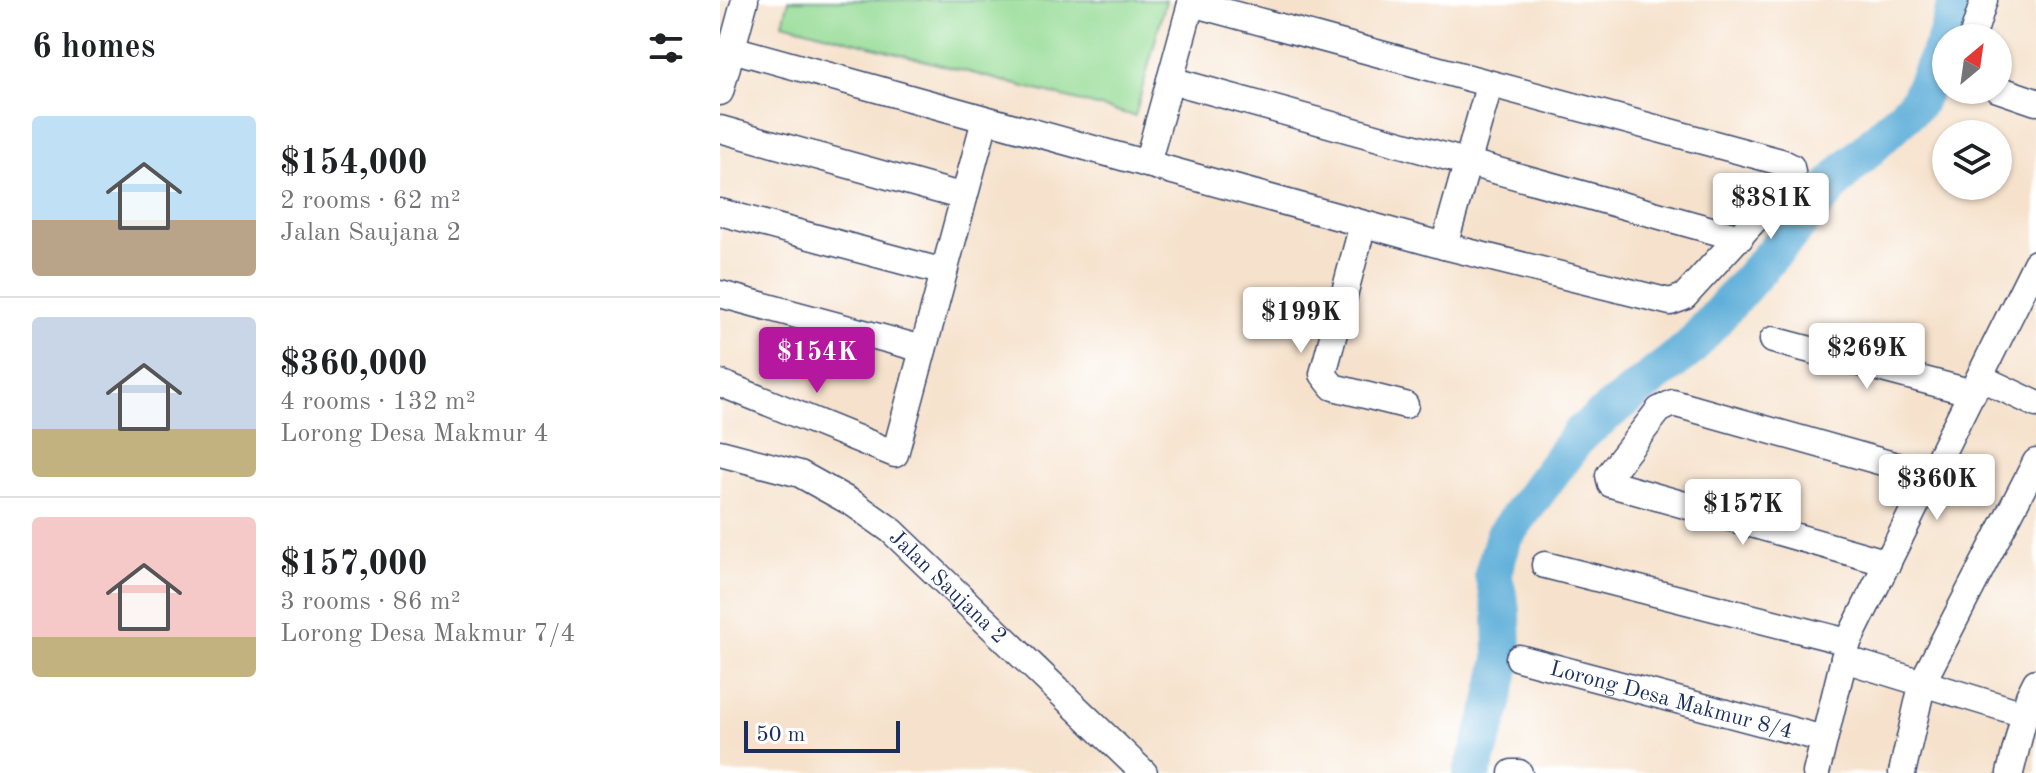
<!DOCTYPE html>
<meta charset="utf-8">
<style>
:root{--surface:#fff;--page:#f2f2f2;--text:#202124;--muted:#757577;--line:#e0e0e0;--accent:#b5179e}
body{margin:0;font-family:"Old Standard TT",serif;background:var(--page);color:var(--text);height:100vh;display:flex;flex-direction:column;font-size:30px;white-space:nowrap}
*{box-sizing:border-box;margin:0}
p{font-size:26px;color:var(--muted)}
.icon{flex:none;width:44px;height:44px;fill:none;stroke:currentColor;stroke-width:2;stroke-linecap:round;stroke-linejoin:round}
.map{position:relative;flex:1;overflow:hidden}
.sheet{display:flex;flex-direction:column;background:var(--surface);width:720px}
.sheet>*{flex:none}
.needle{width:52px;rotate:29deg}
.controls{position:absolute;left:1212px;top:24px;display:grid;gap:16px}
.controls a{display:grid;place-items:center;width:80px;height:80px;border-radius:50%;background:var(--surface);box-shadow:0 2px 6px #0004;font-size:40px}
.scale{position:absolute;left:24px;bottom:20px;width:156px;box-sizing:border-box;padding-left:8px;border:4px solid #1b2f5e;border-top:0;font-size:22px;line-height:28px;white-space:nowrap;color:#1b2f5e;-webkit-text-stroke:6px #fff;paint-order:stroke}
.price{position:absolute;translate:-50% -68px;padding:0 18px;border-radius:8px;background:#fff;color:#222;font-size:26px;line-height:52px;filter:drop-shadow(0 2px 4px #0008)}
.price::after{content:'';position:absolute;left:50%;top:48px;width:24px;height:18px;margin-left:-12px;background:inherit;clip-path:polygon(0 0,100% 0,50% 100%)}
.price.selected{background:var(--accent);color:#fff}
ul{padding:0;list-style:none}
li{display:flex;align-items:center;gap:24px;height:200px;padding:0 32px}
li+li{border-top:2px solid var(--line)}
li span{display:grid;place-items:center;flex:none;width:224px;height:160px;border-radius:8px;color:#555}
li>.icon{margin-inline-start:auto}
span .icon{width:96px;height:96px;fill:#fffc;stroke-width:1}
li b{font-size:34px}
h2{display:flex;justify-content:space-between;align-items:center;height:96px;padding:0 32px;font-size:34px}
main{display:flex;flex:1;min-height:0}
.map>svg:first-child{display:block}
.green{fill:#96dc96;stroke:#58867a;stroke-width:2}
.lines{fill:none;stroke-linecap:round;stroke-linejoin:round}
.river{stroke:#5fafd9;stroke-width:38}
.minor-casing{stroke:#3c4a6e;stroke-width:29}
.minor{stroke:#fff;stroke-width:26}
.labels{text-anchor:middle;stroke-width:7;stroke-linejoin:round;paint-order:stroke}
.street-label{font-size:22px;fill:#1b2f5e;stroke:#fff}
</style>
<main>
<section class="sheet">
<h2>6 homes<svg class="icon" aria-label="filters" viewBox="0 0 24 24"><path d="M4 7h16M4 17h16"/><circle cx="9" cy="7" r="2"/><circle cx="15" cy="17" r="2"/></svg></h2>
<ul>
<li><span style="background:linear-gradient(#bfe0f5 65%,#b9a48a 0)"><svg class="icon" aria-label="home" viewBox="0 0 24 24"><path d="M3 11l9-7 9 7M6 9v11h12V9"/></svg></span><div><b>$154,000</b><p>2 rooms · 62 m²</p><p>Jalan Saujana 2</p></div></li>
<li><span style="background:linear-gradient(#c9d6e8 70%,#c2b280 0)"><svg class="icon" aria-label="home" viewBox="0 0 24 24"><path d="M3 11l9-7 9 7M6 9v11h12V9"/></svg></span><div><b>$360,000</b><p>4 rooms · 132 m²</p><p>Lorong Desa Makmur 4</p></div></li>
<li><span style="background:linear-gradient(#f6c9c9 75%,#c2b280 0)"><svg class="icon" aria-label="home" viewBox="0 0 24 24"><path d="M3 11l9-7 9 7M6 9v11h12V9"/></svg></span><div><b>$157,000</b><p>3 rooms · 86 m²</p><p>Lorong Desa Makmur 7/4</p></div></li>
</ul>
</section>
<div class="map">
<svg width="1316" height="773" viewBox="0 0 1316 773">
<rect width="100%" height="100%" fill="#fff"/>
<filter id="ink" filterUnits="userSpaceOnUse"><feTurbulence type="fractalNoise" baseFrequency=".0125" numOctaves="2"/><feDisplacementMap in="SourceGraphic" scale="16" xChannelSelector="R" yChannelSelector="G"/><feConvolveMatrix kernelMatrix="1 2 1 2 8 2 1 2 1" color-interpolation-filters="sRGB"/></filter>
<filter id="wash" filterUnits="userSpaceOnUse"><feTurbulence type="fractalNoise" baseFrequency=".006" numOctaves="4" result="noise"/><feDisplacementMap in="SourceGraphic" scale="32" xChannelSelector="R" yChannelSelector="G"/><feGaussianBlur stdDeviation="1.8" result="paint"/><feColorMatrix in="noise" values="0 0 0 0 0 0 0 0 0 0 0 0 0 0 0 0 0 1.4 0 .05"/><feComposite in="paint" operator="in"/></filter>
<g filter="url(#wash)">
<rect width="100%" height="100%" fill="#f6e2cc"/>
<polygon class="green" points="69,0 446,0 415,116 63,23"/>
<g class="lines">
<g class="river">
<polyline points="1226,38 1237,0"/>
<polyline points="752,773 773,707 783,659 782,612 773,574 784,536 860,434 969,349 1124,172 1197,103 1226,39"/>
</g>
</g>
</g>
<g filter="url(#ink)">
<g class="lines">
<g class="minor-casing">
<g id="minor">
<polyline points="1252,38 1264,0"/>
<polyline points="12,49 724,246 950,302 964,297 1073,178 1071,167 1061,162 471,3"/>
<polyline points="450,80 1020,238"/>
<polyline points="1278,89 1316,102"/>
<polyline points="0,92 25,0"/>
<polyline points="0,129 244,197"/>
<polyline points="427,164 472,0"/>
<polyline points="0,212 224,272"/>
<polyline points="643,224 603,374 613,387 685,405"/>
<polyline points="724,246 769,86"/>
<polyline points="0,294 203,349"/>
<polyline points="1053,340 1253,393"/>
<polyline points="1261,378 1316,404"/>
<polyline points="0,383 175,454 265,120"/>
<path id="s1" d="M0,453l80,21 54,30 38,27 252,242"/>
<polyline points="1168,563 891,484 889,475 939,410 953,403 1212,476"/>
<polyline points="825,565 1128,642"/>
<path id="s2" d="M799,658l305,81"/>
<polyline points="1124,659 1304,714"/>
<polyline points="792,773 799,773"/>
<polyline points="1096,773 1128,642 1316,263"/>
<polyline points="1182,773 1203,681 1316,462"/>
<polyline points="1290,773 1309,696 1316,682"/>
</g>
</g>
<use href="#minor" class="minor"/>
</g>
</g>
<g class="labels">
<g class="street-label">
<text dy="8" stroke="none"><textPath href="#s1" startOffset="270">Jalan Saujana 2</textPath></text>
<text dy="8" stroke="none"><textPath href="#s2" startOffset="158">Lorong Desa Makmur 8/4</textPath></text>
</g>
</g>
</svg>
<div class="controls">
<a><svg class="needle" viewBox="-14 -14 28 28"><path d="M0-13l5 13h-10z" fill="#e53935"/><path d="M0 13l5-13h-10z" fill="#757577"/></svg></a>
<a><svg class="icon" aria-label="layers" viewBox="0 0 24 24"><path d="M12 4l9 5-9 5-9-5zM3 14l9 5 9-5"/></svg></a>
</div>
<div class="scale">50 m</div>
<b class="price" style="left:1051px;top:241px">$381K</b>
<b class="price" style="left:581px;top:355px">$199K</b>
<b class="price" style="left:1147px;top:391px">$269K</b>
<b class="price selected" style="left:97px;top:395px">$154K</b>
<b class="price" style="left:1217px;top:522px">$360K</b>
<b class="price" style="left:1023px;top:547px">$157K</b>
</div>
</main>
